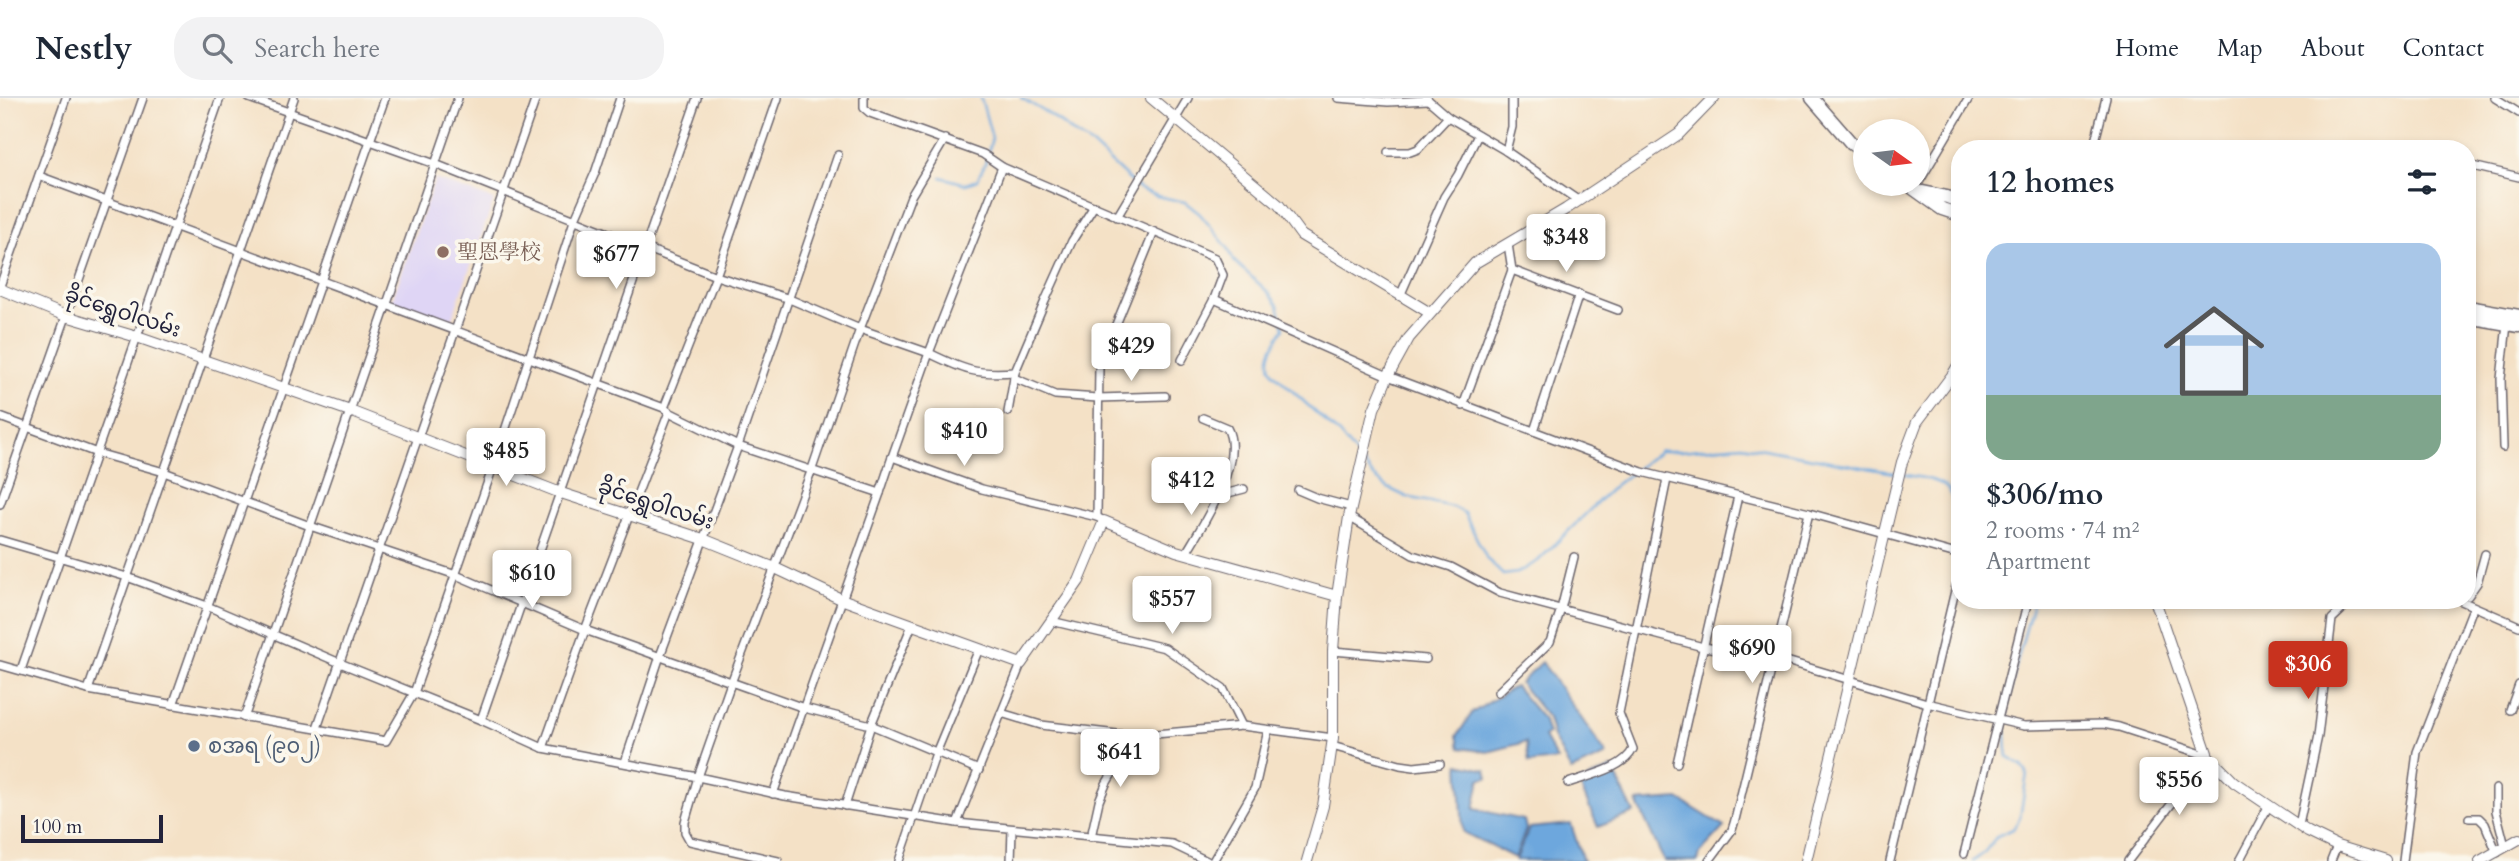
<!DOCTYPE html>
<meta charset="utf-8">
<style>
:root{--surface:#fff;--page:#f2f2f3;--text:#1f2937;--muted:#747a83;--line:#e0e1e3;--accent:#c8321e}
body{margin:0;font-family:Cardo,"Noto Serif SC","Noto Sans Myanmar",serif;background:var(--page);color:var(--text);height:100vh;display:flex;flex-direction:column;font-size:26px;white-space:nowrap}
*{box-sizing:border-box;margin:0}
p{font-size:23px;color:var(--muted)}
.icon{flex:none;width:38px;height:38px;fill:none;stroke:currentColor;stroke-width:2;stroke-linecap:round;stroke-linejoin:round}
.map{position:relative;flex:1;overflow:hidden}
.side{position:absolute;left:1951px;top:42px;width:525px;height:469px;display:flex;flex-direction:column;background:var(--surface);border-radius:28px;box-shadow:0 4px 10px #0003}
.side>*{flex:none}
.needle{width:46px;rotate:104deg}
.fabs{position:absolute;left:1853px;top:21px;display:grid;gap:14px}
.fabs a{display:grid;place-items:center;width:77px;height:77px;border-radius:50%;background:var(--surface);box-shadow:0 4px 10px #0003;font-size:35px}
.scale{position:absolute;left:21px;bottom:18px;width:142px;box-sizing:border-box;padding-left:7px;border:4px solid #22223b;border-top:0;font-size:19px;line-height:24px;white-space:nowrap;color:#22223b;-webkit-text-stroke:5px #fbf7ec;paint-order:stroke}
.price{position:absolute;translate:-50% -60px;padding:0 16px;border-radius:7px;background:#fff;color:#222;font-size:23px;line-height:46px;filter:drop-shadow(0 2px 4px #0008)}
.price::after{content:'';position:absolute;left:50%;top:42px;width:21px;height:16px;margin-left:-10px;background:inherit;clip-path:polygon(0 0,100% 0,50% 100%)}
.price.current{background:var(--accent);color:#fff}
ul{padding:0;list-style:none}
li{display:grid;align-content:center;gap:14px;height:371px;padding:0 35px}
li span{display:grid;place-items:center;height:217px;border-radius:21px;color:#555}
li>.icon{margin-inline-start:auto}
span .icon{width:126px;height:126px;fill:#fffc;stroke-width:1}
li b{font-size:30px}
h2{display:flex;justify-content:space-between;align-items:center;height:84px;padding:0 35px;font-size:30px}
header{display:flex;align-items:center;gap:42px;box-sizing:border-box;height:98px;padding:0 35px;background:var(--surface);border-bottom:2px solid var(--line)}
header strong{font-size:33px}
nav{display:flex;gap:38px;margin-inline-start:auto;font-size:24px}
.search{width:490px;height:63px;background:var(--page);display:flex;align-items:center;gap:18px;box-sizing:border-box;padding:0 24px;border-radius:28px;color:var(--muted);font-size:26px}
.map>svg:first-child{display:block}
.built{fill:#dfd5f5}
.water{fill:#6da7dd;stroke:#48648c;stroke-width:2}
.lines{fill:none;stroke-linecap:round;stroke-linejoin:round}
.stream{stroke:#6da7dd;stroke-width:2.5}
.minor-casing{stroke:#6c656c;stroke-width:10}
.tertiary-casing{stroke:#6c656c;stroke-width:12}
.primary-casing{stroke:#6c656c;stroke-width:15}
.minor{stroke:#fff;stroke-width:7}
.tertiary{stroke:#fff;stroke-width:10}
.primary{stroke:#fff;stroke-width:12}
.education-dot{fill:#8d6e63;stroke:#fbf7ec;stroke-width:2.5}
.service-dot{fill:#5c6f8a;stroke:#fbf7ec;stroke-width:2.5}
.labels{text-anchor:middle;stroke-width:7;stroke-linejoin:round;paint-order:stroke}
.education-label{font-size:21px;fill:#785e54;stroke:#fbf7ec;text-anchor:start}
.street-label{font-size:21px;fill:#22223b;stroke:#fbf7ec}
.service-label{font-size:21px;fill:#4e5e75;stroke:#fbf7ec;text-anchor:start}
</style>
<header>
<strong>Nestly</strong>
<div class="search"><svg class="icon" aria-label="search" viewBox="0 0 24 24"><circle cx="10" cy="10" r="6"/><path d="M15 15l6 6"/></svg>Search here</div>
<nav><a>Home</a><a>Map</a><a>About</a><a>Contact</a></nav>
</header>
<div class="map">
<svg width="2519" height="763" viewBox="0 0 2519 763">
<rect width="100%" height="100%" fill="#fbf7ec"/>
<filter id="ink" filterUnits="userSpaceOnUse"><feTurbulence type="fractalNoise" baseFrequency=".0143" numOctaves="2"/><feDisplacementMap in="SourceGraphic" scale="14" xChannelSelector="R" yChannelSelector="G"/><feConvolveMatrix kernelMatrix="1 2 1 2 8 2 1 2 1" color-interpolation-filters="sRGB"/></filter>
<filter id="wash" filterUnits="userSpaceOnUse"><feTurbulence type="fractalNoise" baseFrequency=".00686" numOctaves="4" result="noise"/><feDisplacementMap in="SourceGraphic" scale="28" xChannelSelector="R" yChannelSelector="G"/><feGaussianBlur stdDeviation="1.57" result="paint"/><feColorMatrix in="noise" values="0 0 0 0 0 0 0 0 0 0 0 0 0 0 0 0 0 1.4 0 .05"/><feComposite in="paint" operator="in"/></filter>
<g filter="url(#wash)">
<rect width="100%" height="100%" fill="#f4e1c6"/>
<polygon class="built" points="435,81 494,102 450,226 391,205"/>
<g class="water">
<polygon points="1542,564 1607,657 1571,673 1553,639 1548,620 1520,585"/>
<polygon points="1515,588 1543,621 1548,636 1544,639 1557,662 1529,665 1526,644 1488,654 1460,650 1457,638 1472,615"/>
<polygon points="1459,666 1486,672 1488,680 1480,681 1474,711 1524,722 1526,731 1515,760 1463,734"/>
<polygon points="1612,670 1634,715 1598,729 1579,685"/>
<polygon points="1679,701 1724,729 1700,755 1698,763 1664,763 1637,704"/>
<polygon points="1571,726 1583,763 1516,762 1529,730"/>
</g>
<g class="lines">
<g class="stream">
<path d="M1021,0l31,18 25,20 15,9 46,43 19,8 28,6 15,12 28,34 6,13 34,31 10,13 6,23c-8,15 -20,28 -11,45l65,60 21,25"/>
<polyline points="941,79 966,86 977,82 985,66 992,40 981,0"/>
<polyline points="1364,366 1374,379 1388,390 1407,399 1453,409 1464,415 1487,461 1503,477 1517,475 1538,463 1614,388 1660,353 1680,353 1742,347 1895,375"/>
<path d="M1901,376c14,3 39,4 48,17 5,8 5,19 11,26"/>
<path d="M1973,763l10,-7 14,-18 16,-7 7,-11 7,-45 -5,-7 -14,-9c-9,-46 14,-112 26,-157"/>
</g>
</g>
</g>
<g filter="url(#ink)">
<g class="lines">
<g class="minor-casing">
<g id="minor">
<polyline points="249,0 435,66 716,178 787,200 860,231 929,255 1002,69 1215,160 1223,177 1214,201 1182,262"/>
<polyline points="864,0 864,10 870,15 983,56 1002,69"/>
<polyline points="1338,0 1388,4 1428,2"/>
<polyline points="1426,0 1448,19 1506,53 1579,103"/>
<polyline points="2495,0 2519,15"/>
<polyline points="2093,51 2106,0"/>
<polyline points="1506,53 1512,29 1512,0"/>
<polyline points="1388,54 1410,54 1418,51 1448,19"/>
<polyline points="2468,67 2519,79"/>
<polyline points="39,78 664,310"/>
<polyline points="1915,91 1969,0"/>
<polyline points="1117,119 1188,0"/>
<polyline points="1508,146 1512,172 1618,212"/>
<polyline points="0,188 66,0"/>
<polyline points="1400,198 1444,99 1458,77 1478,37"/>
<polyline points="1214,201 1388,278 1642,374 1809,415 1960,457"/>
<path d="M1015,274c-40,3 -51,-2 -86,-19l-37,104 90,32 115,28 7,4"/>
<polyline points="1014,280 1055,297 1098,300 1165,298"/>
<polyline points="1463,308 1512,172"/>
<polyline points="668,313 664,310 716,178 778,0"/>
<polyline points="1008,314 1015,274 1045,203 1072,143 1094,108"/>
<polyline points="0,319 97,355 164,374 310,428 456,477 585,532 804,610 871,627 979,672"/>
<polyline points="1534,333 1579,196"/>
<polyline points="2503,349 2501,281 2507,226"/>
<polyline points="1298,392 1317,400 1351,409"/>
<polyline points="1220,397 1244,391"/>
<polyline points="0,406 143,0"/>
<polyline points="1097,419 1099,268 1154,134"/>
<polyline points="1349,419 1413,457 1451,469 1500,495 1703,549 1773,559 1927,605 2024,628 2103,626 2119,629 2208,658 2128,763"/>
<polyline points="0,442 127,479 207,508 340,565 481,622 543,650 698,679 785,698 957,725 1172,746 1207,763"/>
<path d="M1186,455c17,-28 59,-93 41,-125l-24,-10"/>
<polyline points="2468,498 2477,485 2485,456"/>
<polyline points="2459,502 2519,528"/>
<polyline points="1051,523 1165,550 1223,590 1242,628"/>
<polyline points="1333,553 1426,561"/>
<polyline points="0,567 88,592 386,643 414,595 493,369 574,123 595,75 620,0"/>
<polyline points="21,572 220,0"/>
<polyline points="88,592 294,0"/>
<polyline points="1498,594 1550,544 1561,511 1574,459"/>
<polyline points="173,607 385,0"/>
<polyline points="2510,612 2519,587"/>
<polyline points="1001,615 1041,627 1134,638 1242,628 1333,640"/>
<polyline points="244,620 458,0"/>
<polyline points="481,622 697,0"/>
<polyline points="317,630 536,0"/>
<polyline points="1332,648 1400,667 1414,669 1440,666"/>
<polyline points="543,650 585,532 669,314 738,348 880,395 892,359"/>
<polyline points="625,664 660,558 738,348 838,57"/>
<polyline points="1677,665 1738,398"/>
<path d="M1568,685c19,-7 56,-14 65,-34l-14,-36 48,-234"/>
<polyline points="2496,691 2496,713 2505,748"/>
<polyline points="773,696 880,395"/>
<polyline points="845,708 871,627 912,527"/>
<polyline points="2469,720 2479,720 2485,726 2497,755"/>
<polyline points="957,725 1021,566"/>
<polyline points="2299,727 2318,638 2332,521 2352,502"/>
<polyline points="1091,739 1099,703 1106,686 1134,638"/>
<polyline points="1964,756 2028,502"/>
<polyline points="778,763 690,743 685,734 685,724 698,679 731,585 812,371 860,231 911,98 945,41"/>
<polyline points="899,763 936,655 979,551"/>
<polyline points="1011,763 1012,731"/>
<polyline points="1213,763 1255,690 1268,632"/>
<polyline points="1709,763 1732,732 1735,722 1809,415"/>
<polyline points="1890,763 1960,472"/>
<polyline points="2239,763 2269,707"/>
<polyline points="2331,763 2337,748"/>
<polyline points="2403,763 2417,654 2473,510"/>
</g>
</g>
<g class="tertiary-casing">
<g id="tertiary">
<polyline points="1151,0 1279,107 1301,137 1430,215"/>
<polyline points="0,191 66,218 137,239 350,313 558,394 703,441 775,470 841,501 1021,566 1079,483 1104,423 1176,453 1337,498"/>
<polyline points="2155,502 2208,658 2234,684 2308,734 2337,748 2386,763"/>
<polyline points="1307,763 1323,708 1333,640 1333,553 1337,498 1349,419 1374,311 1388,278 1409,240 1475,165 1566,111 1679,36 1714,0"/>
<polyline points="1806,763 1902,364 1917,324 1953,276 1960,264"/>
<polyline points="2480,763 2519,741"/>
</g>
</g>
<g class="primary-casing">
<g id="primary">
<polyline points="1812,0 1852,46 1866,56"/>
<polyline points="1907,86 1942,111 1960,117"/>
<polyline points="1923,94 1947,99 1960,104"/>
<polyline points="2468,209 2519,218"/>
<polyline points="2468,219 2519,228"/>
</g>
</g>
<use href="#minor" class="minor"/>
<use href="#tertiary" class="tertiary"/>
<use href="#primary" class="primary"/>
</g>
</g>
<circle class="education-dot" cx="443" cy="154" r="7"/>
<circle class="service-dot" cx="194" cy="648" r="7"/>
<g class="labels">
<g class="education-label">
<text x="457" y="161">聖恩學校</text>
</g>
<g class="street-label">
<text transform="translate(123 214) rotate(18)" y="7">ခိုင်ရွှေဝါလမ်း</text>
<text transform="translate(656 406) rotate(18)" y="7">ခိုင်ရွှေဝါလမ်း</text>
</g>
<g class="service-label">
<text x="208" y="655">စအရ (၉၀၂)</text>
</g>
</g>
</svg>
<div class="fabs">
<a><svg class="needle" viewBox="-14 -14 28 28"><path d="M0-13l5 13h-10z" fill="#e53935"/><path d="M0 13l5-13h-10z" fill="#747a83"/></svg></a>
</div>
<div class="scale">100 m</div>
<b class="price" style="left:1566px;top:176px">$348</b>
<b class="price" style="left:616px;top:193px">$677</b>
<b class="price" style="left:1131px;top:285px">$429</b>
<b class="price" style="left:964px;top:370px">$410</b>
<b class="price" style="left:506px;top:390px">$485</b>
<b class="price" style="left:1191px;top:419px">$412</b>
<b class="price" style="left:532px;top:512px">$610</b>
<b class="price" style="left:1172px;top:538px">$557</b>
<b class="price" style="left:1752px;top:587px">$690</b>
<b class="price current" style="left:2308px;top:603px">$306</b>
<b class="price" style="left:1120px;top:691px">$641</b>
<b class="price" style="left:2179px;top:719px">$556</b>
<section class="side">
<h2>12 homes<svg class="icon" aria-label="filters" viewBox="0 0 24 24"><path d="M4 7h16M4 17h16"/><circle cx="9" cy="7" r="2"/><circle cx="15" cy="17" r="2"/></svg></h2>
<ul>
<li><span style="background:linear-gradient(#a9c7e8 70%,#7fa58c 0)"><svg class="icon" aria-label="home" viewBox="0 0 24 24"><path d="M3 11l9-7 9 7M6 9v11h12V9"/></svg></span><div><b>$306/mo</b><p>2 rooms · 74 m²</p><p>Apartment</p></div></li>
</ul>
</section>
</div>
